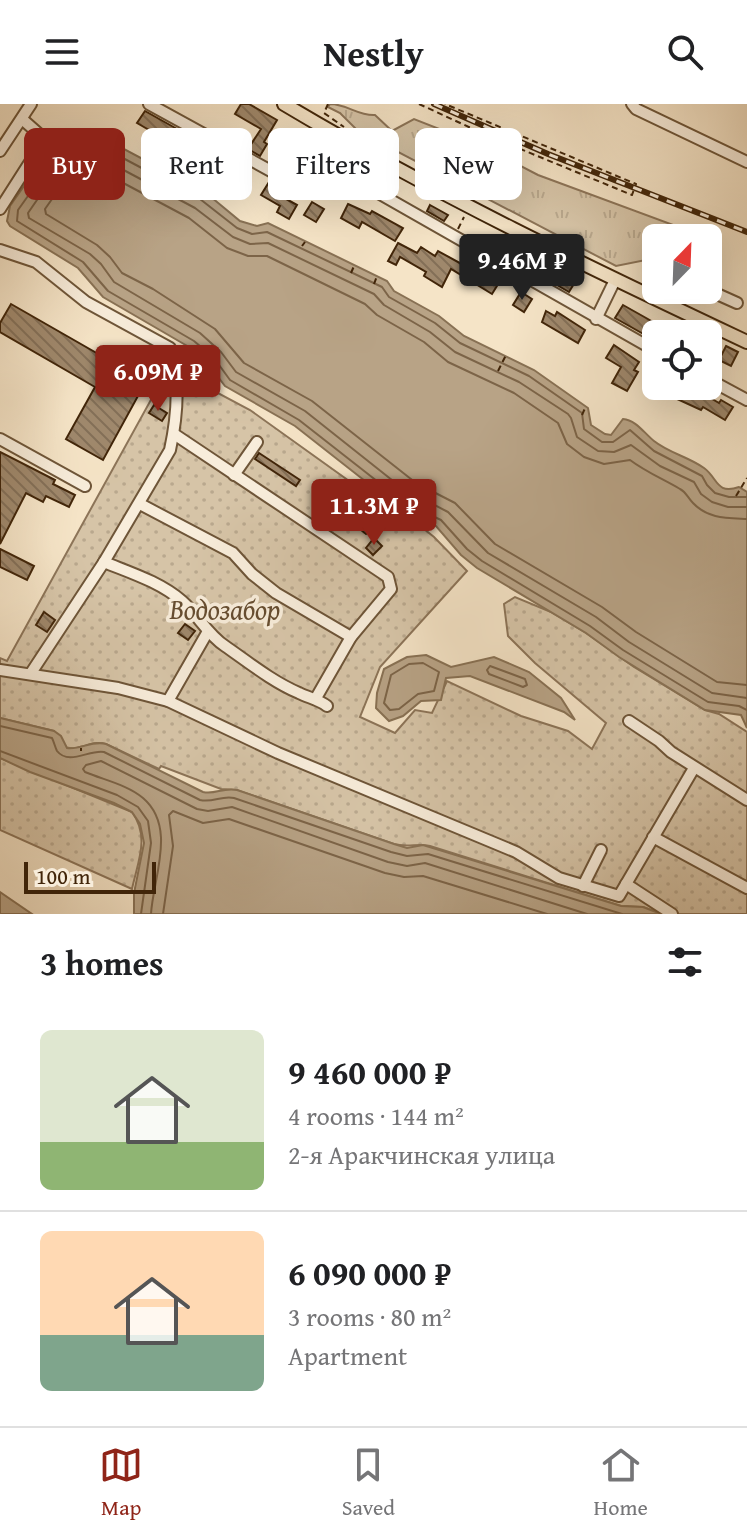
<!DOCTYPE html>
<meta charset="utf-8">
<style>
:root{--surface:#fff;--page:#f2f2f2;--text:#202124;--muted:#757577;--line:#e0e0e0;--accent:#8f2418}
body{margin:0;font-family:"Gentium Book Plus",serif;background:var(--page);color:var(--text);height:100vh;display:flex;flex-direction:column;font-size:30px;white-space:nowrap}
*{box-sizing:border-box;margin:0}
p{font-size:26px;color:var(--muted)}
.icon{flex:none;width:44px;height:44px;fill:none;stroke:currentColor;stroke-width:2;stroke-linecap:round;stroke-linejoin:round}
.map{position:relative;height:810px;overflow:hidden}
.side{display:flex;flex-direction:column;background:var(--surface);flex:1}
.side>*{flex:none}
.banner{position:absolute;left:24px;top:24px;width:700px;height:72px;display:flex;gap:16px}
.needle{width:52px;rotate:23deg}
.controls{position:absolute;left:642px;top:120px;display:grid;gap:16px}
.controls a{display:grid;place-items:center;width:80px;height:80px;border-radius:12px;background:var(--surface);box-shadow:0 8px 32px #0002;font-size:40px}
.scale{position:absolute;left:24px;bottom:20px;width:132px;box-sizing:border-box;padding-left:8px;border:4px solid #412509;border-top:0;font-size:22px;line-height:28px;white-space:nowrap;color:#412509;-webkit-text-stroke:6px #f8eddb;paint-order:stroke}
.price{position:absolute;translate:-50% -68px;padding:0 18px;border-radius:8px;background:var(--accent);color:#fff;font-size:26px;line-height:52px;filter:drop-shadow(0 2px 4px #0008)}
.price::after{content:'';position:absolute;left:50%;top:48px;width:24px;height:18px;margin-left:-12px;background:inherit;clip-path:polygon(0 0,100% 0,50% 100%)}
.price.on{background:#222;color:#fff}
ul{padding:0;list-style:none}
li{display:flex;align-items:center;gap:24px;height:200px;padding:0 40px}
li+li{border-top:2px solid var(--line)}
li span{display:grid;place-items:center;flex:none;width:224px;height:160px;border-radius:12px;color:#555}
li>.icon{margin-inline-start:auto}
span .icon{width:96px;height:96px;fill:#fffc;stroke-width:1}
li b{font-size:34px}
h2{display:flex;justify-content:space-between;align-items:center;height:96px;padding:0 40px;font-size:34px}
.chip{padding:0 28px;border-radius:12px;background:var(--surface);box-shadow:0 8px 32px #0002;font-size:28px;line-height:72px}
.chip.on{background:var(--accent);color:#fff}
header{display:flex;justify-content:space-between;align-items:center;height:104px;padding:0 40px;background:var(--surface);font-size:36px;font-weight:700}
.menu{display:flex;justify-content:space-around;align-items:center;height:112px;border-top:2px solid var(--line);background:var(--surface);font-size:22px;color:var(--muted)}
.menu a{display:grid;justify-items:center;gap:4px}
.menu .on{color:var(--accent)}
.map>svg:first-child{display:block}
.grass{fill:url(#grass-tufts);stroke:#8c7458;stroke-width:2}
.park{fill:url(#park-dots);stroke:#8c7458;stroke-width:2}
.water{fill:#b8a386;stroke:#887154;stroke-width:2}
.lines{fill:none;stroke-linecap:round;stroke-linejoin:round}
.shore{stroke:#7c6448;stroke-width:2}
.building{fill:url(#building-back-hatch);stroke:#412509;stroke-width:2}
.minor-casing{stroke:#6e5538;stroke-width:14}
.major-casing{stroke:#412509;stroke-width:16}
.path{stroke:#412509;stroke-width:2;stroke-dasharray:6 4;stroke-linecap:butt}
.minor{stroke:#f8eddb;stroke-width:10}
.major{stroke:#f5e4c7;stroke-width:12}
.rail-casing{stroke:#412509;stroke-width:6}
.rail{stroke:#f8eddb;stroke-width:3;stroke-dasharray:9;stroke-linecap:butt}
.labels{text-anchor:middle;stroke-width:7;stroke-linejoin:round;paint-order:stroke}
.park-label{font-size:28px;font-style:italic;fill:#664d30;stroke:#f8eddb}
</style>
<header><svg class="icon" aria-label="menu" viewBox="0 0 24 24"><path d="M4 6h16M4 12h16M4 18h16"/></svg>Nestly<svg class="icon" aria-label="search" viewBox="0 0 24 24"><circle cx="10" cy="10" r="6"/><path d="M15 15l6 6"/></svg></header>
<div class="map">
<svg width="747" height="810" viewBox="0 0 747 810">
<defs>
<pattern id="grass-tufts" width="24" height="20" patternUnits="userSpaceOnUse" patternTransform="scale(2)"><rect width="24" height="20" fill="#d6c4a7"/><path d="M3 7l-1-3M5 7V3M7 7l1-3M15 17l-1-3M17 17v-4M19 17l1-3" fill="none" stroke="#b9a88e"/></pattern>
<pattern id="park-dots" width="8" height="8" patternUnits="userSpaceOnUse" patternTransform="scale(2)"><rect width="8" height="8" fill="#d6c4a7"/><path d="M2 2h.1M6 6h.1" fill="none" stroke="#b9a88e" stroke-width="1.8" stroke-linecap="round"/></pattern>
<pattern id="building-back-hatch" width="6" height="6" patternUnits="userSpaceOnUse" patternTransform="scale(2)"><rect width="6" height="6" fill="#9f886c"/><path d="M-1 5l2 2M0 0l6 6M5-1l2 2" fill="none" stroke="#836f57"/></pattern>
</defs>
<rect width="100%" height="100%" fill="#f5e4c7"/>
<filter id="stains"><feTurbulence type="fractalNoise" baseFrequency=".0025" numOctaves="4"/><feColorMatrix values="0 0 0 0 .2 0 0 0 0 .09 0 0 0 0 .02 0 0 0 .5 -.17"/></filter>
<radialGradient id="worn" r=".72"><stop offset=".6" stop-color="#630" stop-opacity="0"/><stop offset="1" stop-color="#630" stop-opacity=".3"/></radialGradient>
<path class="grass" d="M330,0c17,0 28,12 45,11l17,16 22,-12 66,26 58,30 157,58 -2,5h-37v20l-40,8 -258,-135 -18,-18 -12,-6z"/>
<g class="park">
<path d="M169,263l81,43 148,106 6,-3 30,24 33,34 -87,96 -20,50 35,16 20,-23 17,3 15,-32 74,35 47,15 24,18 14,-26 -71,-60 -27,-27 -4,-32 11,-7 36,15 35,21 48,34 71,43 14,4 28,18v182h-84l-20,-7 -22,-1 -191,-60c-12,-3 -23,2 -36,-2l-157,-54 -16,-1 -60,-23 -2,3 -53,-25c-14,-4 -25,6 -39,4l-13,-17 -54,-13v-60l7,3z"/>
<path d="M0,654l132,54c18,25 6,49 0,77l-132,-59z"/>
</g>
<g class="water">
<path d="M81,26l11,2 113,60 35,29 17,5 11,-3 119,58 7,10 45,25 25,20 70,34 54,38 3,17 14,9 6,1 12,-16c13,1 21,14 31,22 15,12 35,16 50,27 14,10 12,27 35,19l8,5v236l-6,-13 -36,-5 -86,-53 -33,-24 -109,-65 -16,-13 -25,-29 -34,-16 -107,-84 -70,-40 -17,-22 -19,-17 -86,-50 -25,-29 -68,-42 -3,-5 3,-15 46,-66 7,-6z"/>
<polygon points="426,551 451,563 494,553 529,568 561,594 575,616 564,608 470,572 446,574 441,596 421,597 403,612 389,617 376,604 377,589 384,565 407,553"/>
<path d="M0,614l54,13 7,5 6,12c14,2 25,-8 39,-4l97,48c12,3 20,-5 34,-2l157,54 13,4 16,-3 198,61 22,1 18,7h-527v-21l10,-50 -4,-19 -8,-12 -18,-9 -84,-31 -30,-14z"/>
<polygon points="0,788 32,810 0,810"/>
</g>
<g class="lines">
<g class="shore">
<polyline points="747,393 729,393 715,389 707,381 702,372 654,347 630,326 613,338 602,338 584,325 582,309 529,272 460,239 435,219 389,193 382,183 267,128 252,130 237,124 200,95 89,36 80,34 67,37 18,106 17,117 83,158 108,187 194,237 214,254 230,276 299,316 405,399 441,416 467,445 482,457 590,522 623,546 708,598 739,602 747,606"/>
<polyline points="747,403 728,403 712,398 701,390 694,378 660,362 631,341 614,348 598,347 577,333 571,314 568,310 519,278 455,248 430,228 384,201 374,190 268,139 250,140 233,133 195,104 86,46 75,44 70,48 28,109 29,114 90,150 101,160 114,178 200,229 221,248 236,268 305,307 402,384 448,408 488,449 596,513 629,538 712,589 747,594"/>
<path d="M747,415c-20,-1 -39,0 -54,-16 -5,-5 -7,-11 -13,-14 -17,-10 -34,-17 -50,-29l-26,4 -20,-7 -17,-13 -9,-21 -44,-30 -66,-31 -24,-20 -47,-27 -12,-11 -98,-48h-19l-21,-8 -38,-30 -107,-57 -4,1 -33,47 1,5 51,31 13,12 12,16 31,16 62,40 29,34 68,38 104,82 39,20 40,41 107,63 34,25 81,50 30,3"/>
<polygon points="423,559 439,568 434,587 418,590 399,605 390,606 384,599 391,571 409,560"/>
<polygon points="490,562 525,575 527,581 523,583 489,570 487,566"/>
<path d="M0,622l52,12c2,4 3,9 5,13 12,15 33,-2 47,1l96,48c13,3 22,-5 34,-2l157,54 16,4 21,-2 194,60"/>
<polyline points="0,647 117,691 138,703 148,717 151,739 141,810"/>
<path d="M151,810c2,-36 26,-87 -8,-116 -15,-13 -39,-18 -58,-26l-2,-3 3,-4 15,-4 96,48 11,2 24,-4 156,55 19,4 18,-3 162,51"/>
<polyline points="163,810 173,742 169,711 173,707 203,719 229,715 385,769 404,773 423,772 547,810"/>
</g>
</g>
<g class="building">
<polygon points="241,0 249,0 277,16 264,38 267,40 260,52 248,45 261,25 235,10"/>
<polygon points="145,7 202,39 194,52 137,19"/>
<polygon points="293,28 305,35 301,41 311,46 306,63 327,74 324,79 318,80 294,68 302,51 285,41"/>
<polygon points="216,46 243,61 235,74 208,59"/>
<polygon points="269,78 281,84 277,90 297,101 289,115 277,108 280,102 261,91"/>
<polygon points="312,98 324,105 316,118 304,111"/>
<polygon points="348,100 370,110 372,107 403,124 395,137 362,118 359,124 341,114"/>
<polygon points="430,101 448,111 444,117 427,107"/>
<polygon points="398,139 417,149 421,143 435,152 438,147 467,163 469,158 500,177 492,190 451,165 442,183 424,172 426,168 400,153 396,161 388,157"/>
<polygon points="511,141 522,148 516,158 504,152"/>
<polygon points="563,171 575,178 569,188 557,181"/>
<polygon points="521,188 532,195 524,208 513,201"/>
<polygon points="11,200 100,251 97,255 144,281 103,356 66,335 95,283 0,228 0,219"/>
<polygon points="623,201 655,219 647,232 615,214"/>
<polygon points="546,207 555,212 557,208 585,226 578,239 542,218"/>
<polygon points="614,241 639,258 634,266 638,268 627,287 612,279 621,263 606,254"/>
<polygon points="726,242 738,248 731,262 719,256"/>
<polygon points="649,282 690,282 719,299 721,296 733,303 725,316 703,303 701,306"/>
<polygon points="154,301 167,309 162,317 149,309"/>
<polygon points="0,348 55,376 53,380 75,391 69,403 46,392 43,398 26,389 0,440"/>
<polygon points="259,349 300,376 296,382 255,355"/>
<polygon points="341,398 371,425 366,430 335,405"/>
<polygon points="374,434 382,442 373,451 366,444"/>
<polygon points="0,445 34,462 27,476 0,463"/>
<polygon points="44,508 55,516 47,528 36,521"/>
<polygon points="185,520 195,527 188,536 178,529"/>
</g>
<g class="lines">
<g class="minor-casing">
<g id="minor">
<polyline points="149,0 311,89 366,82 656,247"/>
<polyline points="632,0 636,5 747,58"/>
<path d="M328,26l-12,29c16,9 22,10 37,-2"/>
<polyline points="0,47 31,0"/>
<polyline points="356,48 353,53 360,63 366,82"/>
<polyline points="0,105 39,44 39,30 22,15"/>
<path d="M0,146l36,12 50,40 84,46c10,31 7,70 0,102l-66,112 -73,111"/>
<polyline points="708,186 737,199"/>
<polyline points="596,215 615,176"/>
<polyline points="708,275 747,296"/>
<polyline points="174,330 388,473 391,485 351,533 316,594"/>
<polyline points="0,335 85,382"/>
<polyline points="234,371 257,338"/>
<polyline points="140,400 233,449 252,470 276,489 351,533"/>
<path d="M104,458c27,11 56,20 78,39 17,15 25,33 43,45 23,16 48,36 74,47 10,5 19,6 28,13"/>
<polyline points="0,566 118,584 168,597 278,649 516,748 559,774 619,792 694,664"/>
<polyline points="168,597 207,529"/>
<polyline points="629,617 659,637 671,648 747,696"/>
<polyline points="653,733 747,784"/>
<polyline points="626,780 672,810"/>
<polyline points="583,782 601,746"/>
</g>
</g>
<g class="major-casing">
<path id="major" d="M284,0c149,89 306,164 463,238"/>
</g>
<g class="path">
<polyline points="328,0 324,9 344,23"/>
<polyline points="419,0 484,30 632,91 636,80 445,0"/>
<polyline points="458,125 464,113"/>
<polyline points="302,142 305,138"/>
<polyline points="351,169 354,162"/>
<polyline points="374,180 377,172"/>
<polyline points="498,267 506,251"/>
<polyline points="582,311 586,302"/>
<polyline points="736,392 747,374"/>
<polyline points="81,644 81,647"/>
</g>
<use href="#minor" class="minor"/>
<use href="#major" class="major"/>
<g class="rail-casing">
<polyline id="rail" points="434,0 548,50 747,128"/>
</g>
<use href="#rail" class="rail"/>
</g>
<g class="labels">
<g class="park-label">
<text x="225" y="515">Водозабор</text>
</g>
</g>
<rect width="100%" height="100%" filter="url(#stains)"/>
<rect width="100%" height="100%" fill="url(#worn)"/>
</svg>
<div class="controls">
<a><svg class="needle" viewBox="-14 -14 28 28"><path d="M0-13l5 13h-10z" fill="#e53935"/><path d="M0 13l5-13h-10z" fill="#757577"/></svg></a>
<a><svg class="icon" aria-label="locate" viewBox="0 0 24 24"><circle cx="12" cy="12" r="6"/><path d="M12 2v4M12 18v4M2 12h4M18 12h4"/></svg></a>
</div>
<div class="scale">100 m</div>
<b class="price on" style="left:522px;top:198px">9.46M ₽</b>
<b class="price" style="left:158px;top:309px">6.09M ₽</b>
<b class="price" style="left:374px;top:443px">11.3M ₽</b>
<div class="banner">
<a class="chip on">Buy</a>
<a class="chip">Rent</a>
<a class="chip">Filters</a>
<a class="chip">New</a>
</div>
</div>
<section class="side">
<h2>3 homes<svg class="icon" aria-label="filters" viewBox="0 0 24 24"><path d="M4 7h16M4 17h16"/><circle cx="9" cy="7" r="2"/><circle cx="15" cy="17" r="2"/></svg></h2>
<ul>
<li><span style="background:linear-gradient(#dfe7d0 70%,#8fb573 0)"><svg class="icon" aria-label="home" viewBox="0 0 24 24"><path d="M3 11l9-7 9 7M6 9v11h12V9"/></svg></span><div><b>9 460 000 ₽</b><p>4 rooms · 144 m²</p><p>2-я Аракчинская улица</p></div></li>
<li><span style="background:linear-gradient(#ffd9b3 65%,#7fa58c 0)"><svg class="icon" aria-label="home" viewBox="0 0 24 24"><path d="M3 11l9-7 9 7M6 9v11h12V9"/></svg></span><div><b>6 090 000 ₽</b><p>3 rooms · 80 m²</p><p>Apartment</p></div></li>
</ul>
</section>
<nav class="menu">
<a class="on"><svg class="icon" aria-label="map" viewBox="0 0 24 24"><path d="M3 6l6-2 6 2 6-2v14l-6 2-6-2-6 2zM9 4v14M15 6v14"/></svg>Map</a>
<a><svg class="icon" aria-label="saved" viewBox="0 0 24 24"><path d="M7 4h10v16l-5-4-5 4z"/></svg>Saved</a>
<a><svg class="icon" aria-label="home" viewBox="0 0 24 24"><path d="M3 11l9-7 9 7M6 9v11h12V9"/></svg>Home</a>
</nav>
